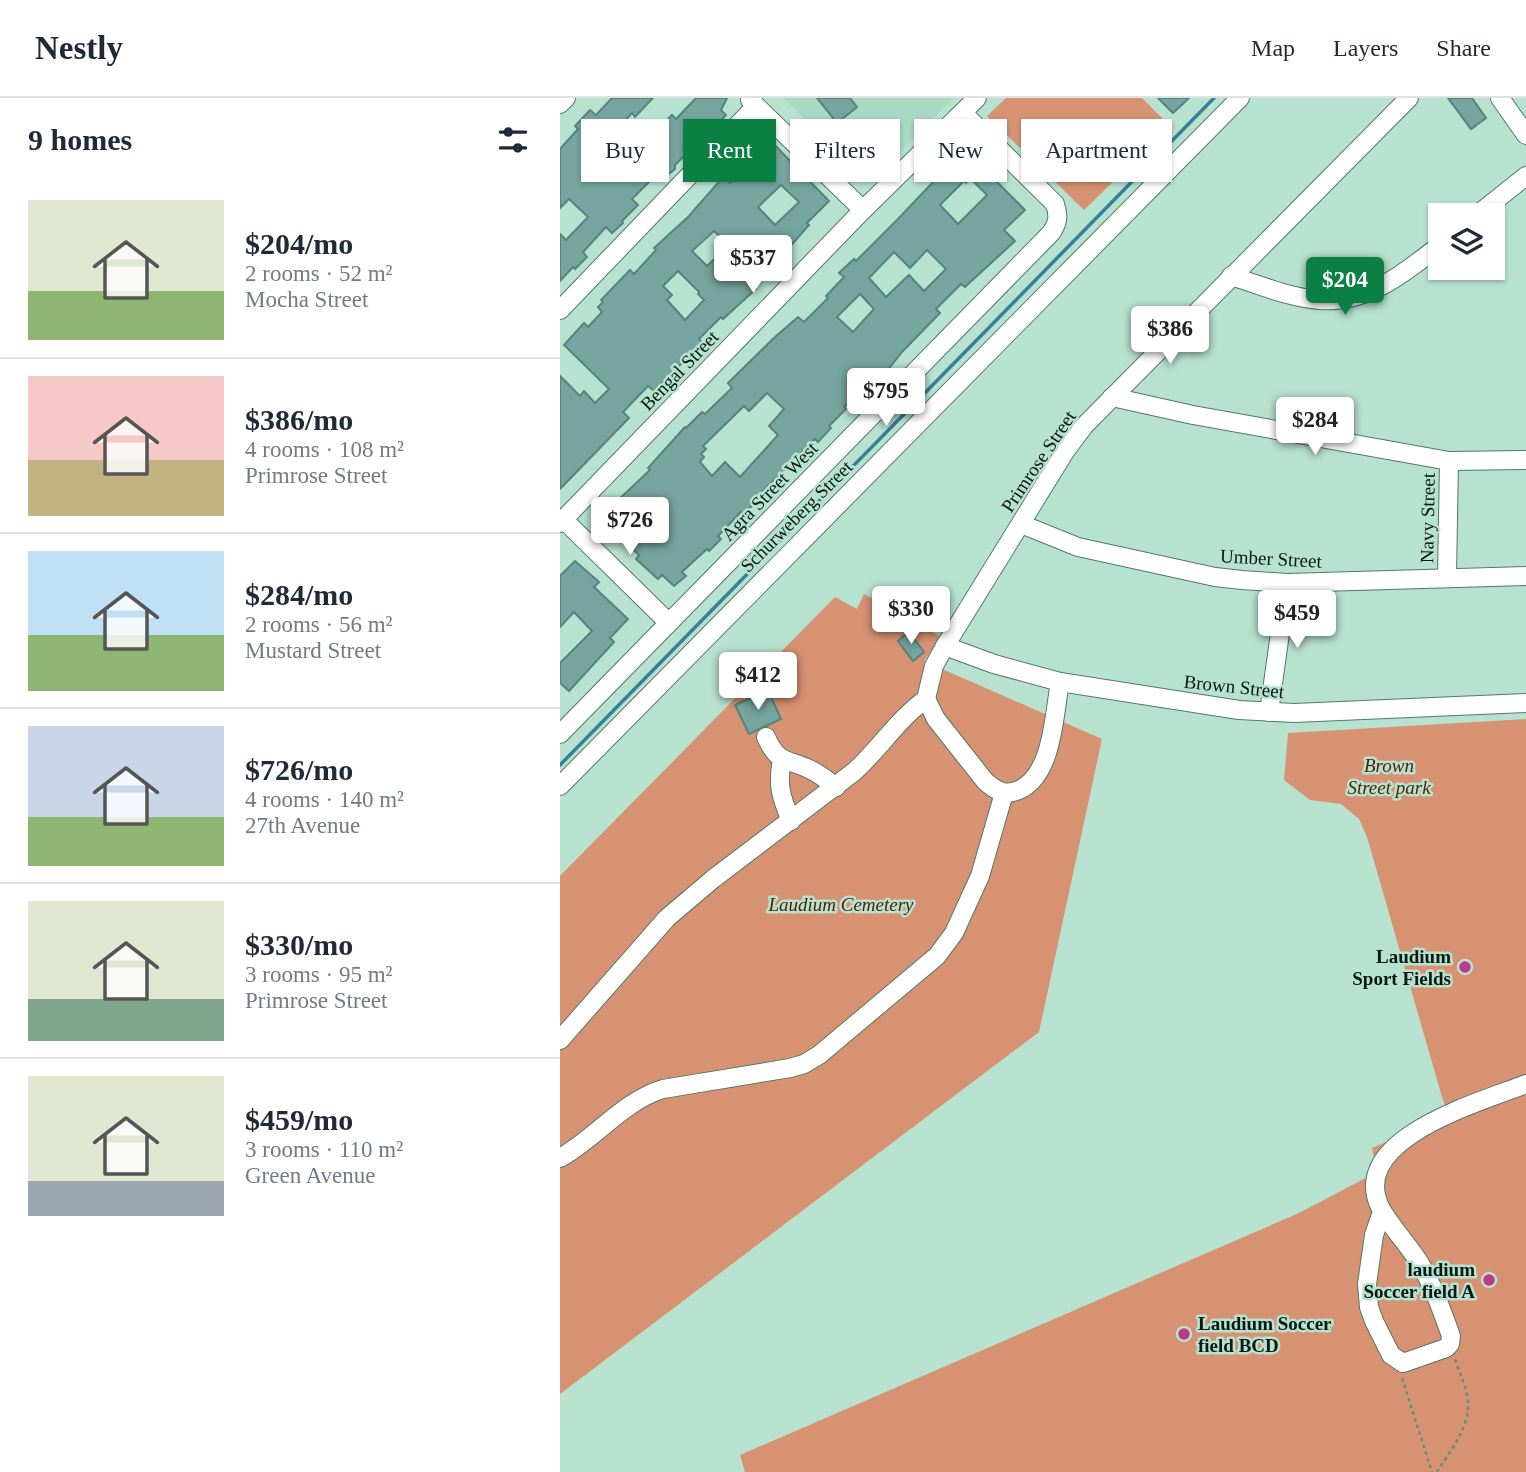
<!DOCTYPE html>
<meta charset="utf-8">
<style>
:root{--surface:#fff;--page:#f2f2f3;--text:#1f2937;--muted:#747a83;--line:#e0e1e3;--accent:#0b8043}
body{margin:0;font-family:"Times New Roman",serif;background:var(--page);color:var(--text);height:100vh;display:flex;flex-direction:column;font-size:26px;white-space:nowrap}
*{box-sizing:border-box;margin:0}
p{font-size:23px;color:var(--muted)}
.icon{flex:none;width:38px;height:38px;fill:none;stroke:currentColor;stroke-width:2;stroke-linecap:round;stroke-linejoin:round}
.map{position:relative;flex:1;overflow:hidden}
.drawer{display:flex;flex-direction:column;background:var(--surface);width:560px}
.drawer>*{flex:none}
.banner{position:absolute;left:21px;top:21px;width:665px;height:63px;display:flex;gap:14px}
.buttons{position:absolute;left:868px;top:105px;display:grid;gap:14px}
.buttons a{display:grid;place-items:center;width:77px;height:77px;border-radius:0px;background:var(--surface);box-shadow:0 2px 5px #0004;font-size:35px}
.price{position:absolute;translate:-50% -60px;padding:0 16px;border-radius:7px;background:#fff;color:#222;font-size:23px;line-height:46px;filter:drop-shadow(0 2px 4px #0008)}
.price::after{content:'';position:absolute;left:50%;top:42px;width:21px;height:16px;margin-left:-10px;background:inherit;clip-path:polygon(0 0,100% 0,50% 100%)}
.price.current{background:var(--accent);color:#fff}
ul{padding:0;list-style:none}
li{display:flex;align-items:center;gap:21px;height:175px;padding:0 28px}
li+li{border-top:2px solid var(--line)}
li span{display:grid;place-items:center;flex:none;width:196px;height:140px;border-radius:0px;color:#555}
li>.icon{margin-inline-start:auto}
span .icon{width:84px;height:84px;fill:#fffc;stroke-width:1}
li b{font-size:30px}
h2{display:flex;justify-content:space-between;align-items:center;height:84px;padding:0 28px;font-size:30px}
.chip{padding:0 24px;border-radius:0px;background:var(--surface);box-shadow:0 2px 5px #0004;font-size:24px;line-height:63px}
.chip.current{background:var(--accent);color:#fff}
header{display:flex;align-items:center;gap:42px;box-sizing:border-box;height:98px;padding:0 35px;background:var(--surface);border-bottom:2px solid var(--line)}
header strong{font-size:33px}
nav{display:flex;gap:38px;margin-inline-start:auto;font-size:24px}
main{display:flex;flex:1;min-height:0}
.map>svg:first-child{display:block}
.built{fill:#a7d9c3}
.green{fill:#d79272}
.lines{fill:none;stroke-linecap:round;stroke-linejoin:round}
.stream{stroke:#368098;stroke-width:3.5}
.building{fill:#76a49e;stroke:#55837d;stroke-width:2;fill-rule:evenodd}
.minor-casing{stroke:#527868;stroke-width:20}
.path{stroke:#6d8c7f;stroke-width:2.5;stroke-dasharray:3.5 3.5;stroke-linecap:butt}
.minor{stroke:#fff;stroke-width:18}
.poi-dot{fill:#b83a88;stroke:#b8e2d0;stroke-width:2.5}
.labels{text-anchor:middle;stroke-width:5;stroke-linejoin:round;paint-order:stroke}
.street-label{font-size:19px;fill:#081812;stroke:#b8e2d0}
.park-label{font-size:19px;font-style:italic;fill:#502004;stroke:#b8e2d0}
.poi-label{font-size:19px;font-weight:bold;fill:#081812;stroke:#b8e2d0;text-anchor:end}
</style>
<header>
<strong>Nestly</strong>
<nav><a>Map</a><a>Layers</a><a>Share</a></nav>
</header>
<main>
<section class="drawer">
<h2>9 homes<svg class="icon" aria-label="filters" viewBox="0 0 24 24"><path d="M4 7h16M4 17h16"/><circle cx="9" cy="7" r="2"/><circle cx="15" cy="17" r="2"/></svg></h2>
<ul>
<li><span style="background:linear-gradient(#dfe7d0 65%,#8fb573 0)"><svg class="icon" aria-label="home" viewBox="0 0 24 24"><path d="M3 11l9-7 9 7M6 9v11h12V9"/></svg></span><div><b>$204/mo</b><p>2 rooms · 52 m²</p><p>Mocha Street</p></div></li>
<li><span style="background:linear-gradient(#f6c9c9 60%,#c2b280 0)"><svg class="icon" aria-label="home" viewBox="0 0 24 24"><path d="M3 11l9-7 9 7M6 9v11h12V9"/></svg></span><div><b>$386/mo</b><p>4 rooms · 108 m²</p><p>Primrose Street</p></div></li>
<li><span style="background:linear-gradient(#bfe0f5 60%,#8fb573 0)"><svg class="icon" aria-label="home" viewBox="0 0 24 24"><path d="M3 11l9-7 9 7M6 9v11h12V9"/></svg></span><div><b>$284/mo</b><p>2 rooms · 56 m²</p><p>Mustard Street</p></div></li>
<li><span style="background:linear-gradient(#c9d6e8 65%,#8fb573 0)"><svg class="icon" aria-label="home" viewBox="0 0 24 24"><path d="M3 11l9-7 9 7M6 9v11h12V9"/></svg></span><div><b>$726/mo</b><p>4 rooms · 140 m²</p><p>27th Avenue</p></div></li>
<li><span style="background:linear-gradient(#dfe7d0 70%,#7fa58c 0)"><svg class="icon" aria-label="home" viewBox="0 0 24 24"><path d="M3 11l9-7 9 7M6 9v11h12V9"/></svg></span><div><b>$330/mo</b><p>3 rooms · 95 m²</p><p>Primrose Street</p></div></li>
<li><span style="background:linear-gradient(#dfe7d0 75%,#9aa5b1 0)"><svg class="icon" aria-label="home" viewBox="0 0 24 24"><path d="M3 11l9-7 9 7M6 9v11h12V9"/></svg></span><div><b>$459/mo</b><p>3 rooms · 110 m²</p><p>Green Avenue</p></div></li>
</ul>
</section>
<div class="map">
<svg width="966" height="1374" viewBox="0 0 966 1374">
<rect width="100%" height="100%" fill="#b8e2d0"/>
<polygon class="built" points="223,0 394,0 319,75 301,77"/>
<g class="green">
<polygon points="446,0 582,0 610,28 524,112 427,18"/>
<polygon points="304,496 381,539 364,563 542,641 479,934 0,1296 0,778 275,499 297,511"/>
<polygon points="966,621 966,1374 185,1374 180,1357 739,1115 817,1074 812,1050 889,1018 882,999 807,739 799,721 781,706 750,702 724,682 728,635"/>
</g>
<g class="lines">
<polyline class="stream" points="0,667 654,0"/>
</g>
<g class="building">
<polygon points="52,0 93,0 75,19 72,15 48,41 59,51 46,64 62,80 101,39 96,34 112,17 116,21 136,0 167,0 161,12 166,17 145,40 140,35 123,51 127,55 115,67 115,71 106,78 98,75 72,101 78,107 62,123 63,125 52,135 46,129 23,154 27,159 15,171 13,169 0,183 0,136 6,142 28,119 9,101 0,110 0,51 18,31 15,28 30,12 36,17"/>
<polygon points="257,0 290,0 297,9 277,25"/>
<polygon points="598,0 629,0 613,15"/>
<polygon points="888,0 912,0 926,20 911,31"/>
<path d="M207,39l62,64 -22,22 2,2 -29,33 -2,-2 -27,28 5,5 -33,30 -2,-2 -22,22 5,5 -15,15 -1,-2 -34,34 -6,-5 -25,26 6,6 -69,71v-113l20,20 4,-5 11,12 14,-14 -45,-44 20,-22 4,4 14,-15 -4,-5 5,-5 -2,-2 29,-30 4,4 22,-24 -2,-2 34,-31 36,-41 6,7 22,-24 -3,-3zM221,87l18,17 -24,23 -17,-18zM154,133l15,14 -22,21 -15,-15zM118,173l21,21 -1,2 6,6 -19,20 -18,-20 5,-5 -9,-9z"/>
<path d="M400,52h11l27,25 -4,4 31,31 -21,20 11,11 -50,46 -4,-3 -25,25 4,4 -38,39 -15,19 -15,14 -3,-3 -25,25 2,2 -17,17 2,2 -13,14 -3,-3 -62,62 2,2 -12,11 -2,-2 -23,24 3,3 -12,12 -2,-2 -25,23 4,4 -12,10 -12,-11 -4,4 -22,-20 3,-4 -30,-29 16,-15 -9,-9 34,-32 -2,-2 37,-41 1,1 16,-16 3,2 27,-26 -4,-5 47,-46 23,-20 6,5 24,-24 -2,-2 18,-19 -5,-4 15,-14 2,2 42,-42 54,-57 -2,-2zM411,81l16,16 -29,29 -18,-19 24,-24 2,2zM367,152l19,19 -22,22 -15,-16 -23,22 -17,-19 25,-26 16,16zM300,196l14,15 -21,23 -16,-15zM207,295l17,16 -15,17 9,9 -38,42 -15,-15 -13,14 -12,-14 4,-5 -3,-3 5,-5 -3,-3 41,-40 5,5z"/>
<polygon points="15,463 39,484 34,489 68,521 50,540 54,544 9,593 0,585 0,565 32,533 14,514 0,529 0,478"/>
<polygon points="349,534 364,554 353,563 338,543"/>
<polygon points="208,592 221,621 189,636 175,607"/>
</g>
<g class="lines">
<g class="minor-casing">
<g id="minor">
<polyline points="940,0 966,37"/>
<polyline points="190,2 303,112"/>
<polyline points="0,6 6,0"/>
<polyline points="917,117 966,78"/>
<path d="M671,178c29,9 59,22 89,24 47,4 86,-28 120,-55"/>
<polyline points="0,212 196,8"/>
<polyline points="552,299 633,317 889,363 966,362"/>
<polyline points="3,421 109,525"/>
<polyline points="0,425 303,112 417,0"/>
<polyline points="461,426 518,449 655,479 682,482 727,485 966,478"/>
<polyline points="887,479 889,363"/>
<polyline points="385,548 434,566 500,584 679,612 734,615 966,605"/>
<polyline points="366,601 374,568 385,548 506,352 524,328 849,0"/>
<path d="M366,601l10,20 49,62c11,10 20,15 34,9 34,-15 35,-76 41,-108"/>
<polyline points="709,614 727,485"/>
<path d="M0,636l491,-501c7,-10 8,-17 4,-29l-92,-91"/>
<path d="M206,639c13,29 22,21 45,33 9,4 17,11 25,17"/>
<path d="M222,662c-5,25 -1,37 9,61"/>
<polyline points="0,688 680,0"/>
<path d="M0,942l107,-122 46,-39 142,-108c25,-23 43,-52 71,-72"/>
<path d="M0,1060c36,-20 63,-57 103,-69l127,-21 14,-4 15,-9 118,-99 17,-23 26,-57 24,-83"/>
<path d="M822,1114l-8,23 -7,49 2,23 5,14 17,34 12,8 43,-15 4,-4 1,-8c-9,-25 -18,-51 -32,-74 -11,-17 -29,-37 -38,-53 -36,-70 100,-107 145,-125"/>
</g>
</g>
<g class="path">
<polyline points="842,1280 872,1374"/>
<path d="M877,1374c13,-21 33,-45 31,-70 -1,-14 -9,-30 -13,-43"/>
</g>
<use href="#minor" class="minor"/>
</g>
<g class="poi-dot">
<circle cx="905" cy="869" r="7"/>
<circle cx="929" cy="1182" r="7"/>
<circle cx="624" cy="1236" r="7"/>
</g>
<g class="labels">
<g class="street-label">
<text transform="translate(119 272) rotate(-46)" y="7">Bengal Street</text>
<text transform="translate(478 363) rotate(-56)" y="7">Primrose Street</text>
<text transform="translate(209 393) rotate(-46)" y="7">Agra Street West</text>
<text transform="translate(236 418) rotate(-45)" y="7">Schurweberg Street</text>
<text transform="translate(867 420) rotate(-89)" y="7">Navy Street</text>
<text transform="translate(711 460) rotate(3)" y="7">Umber Street</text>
<text transform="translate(674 588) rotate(6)" y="7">Brown Street</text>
</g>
<g class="park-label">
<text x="829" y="674">Brown<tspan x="829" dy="22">Street park</tspan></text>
<text x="281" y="813">Laudium Cemetery</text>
</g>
<g class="poi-label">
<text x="891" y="865">Laudium<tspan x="891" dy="22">Sport Fields</tspan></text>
<text x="915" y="1178">laudium<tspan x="915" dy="22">Soccer field A</tspan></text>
<text x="638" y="1232" text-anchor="start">Laudium Soccer<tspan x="638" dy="22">field BCD</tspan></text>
</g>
</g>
</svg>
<div class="buttons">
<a><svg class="icon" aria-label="layers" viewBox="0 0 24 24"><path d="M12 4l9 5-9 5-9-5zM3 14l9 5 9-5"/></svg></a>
</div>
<b class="price" style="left:193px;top:197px">$537</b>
<b class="price current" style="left:785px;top:219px">$204</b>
<b class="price" style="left:610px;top:268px">$386</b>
<b class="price" style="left:326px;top:330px">$795</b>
<b class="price" style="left:755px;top:359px">$284</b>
<b class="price" style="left:70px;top:459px">$726</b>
<b class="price" style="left:351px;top:548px">$330</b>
<b class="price" style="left:737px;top:552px">$459</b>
<b class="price" style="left:198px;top:614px">$412</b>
<div class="banner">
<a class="chip">Buy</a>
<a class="chip current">Rent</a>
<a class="chip">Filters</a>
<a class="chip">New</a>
<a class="chip">Apartment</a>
</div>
</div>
</main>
